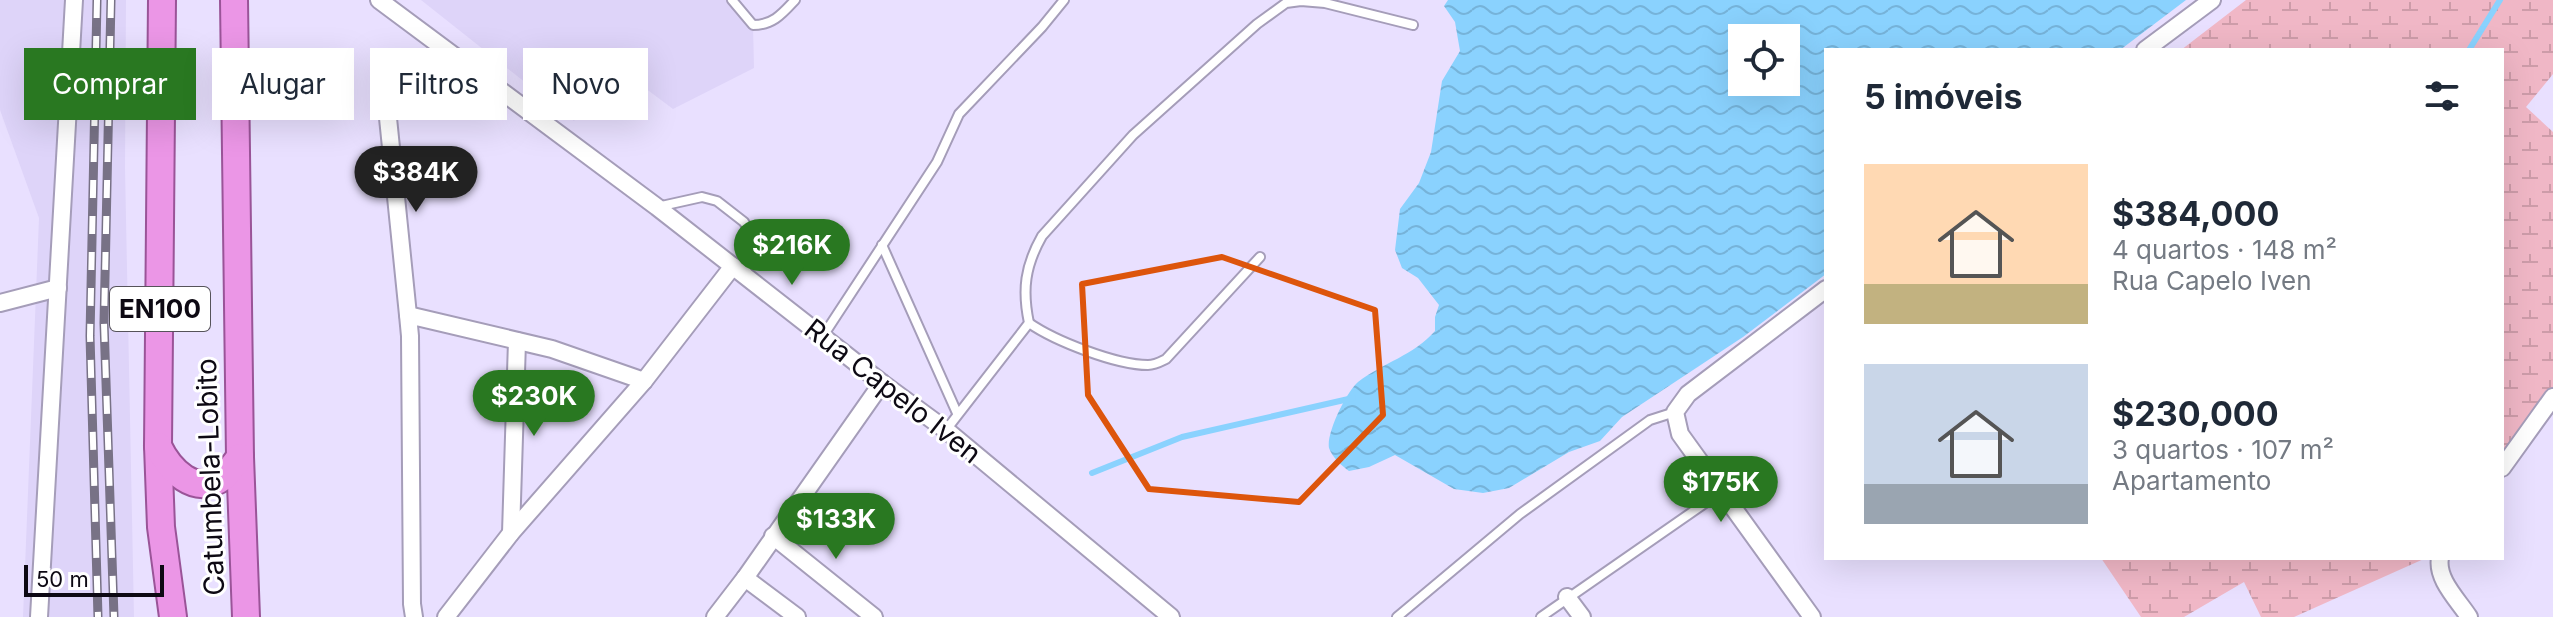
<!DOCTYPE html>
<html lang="pt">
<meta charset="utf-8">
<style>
:root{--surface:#fff;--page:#f2f2f3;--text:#1f2937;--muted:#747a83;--accent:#297821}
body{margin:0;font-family:Inter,sans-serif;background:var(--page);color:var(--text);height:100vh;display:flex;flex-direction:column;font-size:30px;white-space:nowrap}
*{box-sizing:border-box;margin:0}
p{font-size:26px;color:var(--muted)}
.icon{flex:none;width:44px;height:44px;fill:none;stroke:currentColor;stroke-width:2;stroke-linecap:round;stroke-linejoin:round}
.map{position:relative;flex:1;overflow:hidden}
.panel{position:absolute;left:1824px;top:48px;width:680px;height:512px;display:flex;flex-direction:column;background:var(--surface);border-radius:0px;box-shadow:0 8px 32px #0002}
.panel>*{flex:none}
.hud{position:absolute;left:24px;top:48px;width:760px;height:72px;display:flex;gap:16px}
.tools{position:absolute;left:1728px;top:24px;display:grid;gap:16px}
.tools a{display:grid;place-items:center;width:72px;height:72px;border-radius:0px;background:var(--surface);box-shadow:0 8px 32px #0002;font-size:40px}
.scale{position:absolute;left:24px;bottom:20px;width:140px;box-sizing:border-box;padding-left:8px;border:4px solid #0d0913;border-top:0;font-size:22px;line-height:28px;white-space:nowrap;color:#0d0913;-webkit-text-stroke:6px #fff;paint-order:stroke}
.price{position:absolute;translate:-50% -68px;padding:0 18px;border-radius:28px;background:var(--accent);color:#fff;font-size:26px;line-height:52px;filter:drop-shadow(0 2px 4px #0008)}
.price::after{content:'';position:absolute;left:50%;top:48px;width:24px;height:18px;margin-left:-12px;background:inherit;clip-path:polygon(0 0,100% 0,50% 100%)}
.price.selected{background:#222;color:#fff}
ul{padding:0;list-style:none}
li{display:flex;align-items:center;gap:24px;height:200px;padding:0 40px}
li span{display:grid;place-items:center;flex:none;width:224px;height:160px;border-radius:0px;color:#555}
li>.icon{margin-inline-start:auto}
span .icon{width:96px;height:96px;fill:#fffc;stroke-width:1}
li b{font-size:34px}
h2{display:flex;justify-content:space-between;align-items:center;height:96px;padding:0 40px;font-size:34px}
.pill{padding:0 28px;border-radius:0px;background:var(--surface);box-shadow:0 8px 32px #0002;font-size:28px;line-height:72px}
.pill.selected{background:var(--accent);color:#fff}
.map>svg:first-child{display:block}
.built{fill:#ded4f9}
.wetland{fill:url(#wetland-marsh)}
.water{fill:url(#water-waves);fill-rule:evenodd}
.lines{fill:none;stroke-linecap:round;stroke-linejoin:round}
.stream{stroke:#8ad2fe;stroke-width:6}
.service-casing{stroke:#a59db9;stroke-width:12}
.minor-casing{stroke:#a59db9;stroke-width:20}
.trunk-casing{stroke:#9a5498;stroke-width:30}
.service{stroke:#fff;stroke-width:8}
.minor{stroke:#fff;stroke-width:16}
.trunk{stroke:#eb96e6;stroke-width:26}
.rail-casing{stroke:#787286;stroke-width:9}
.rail{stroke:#fff;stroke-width:6;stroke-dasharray:18;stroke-linecap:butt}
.marked{fill:none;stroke:#dd550c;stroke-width:6;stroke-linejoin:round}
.labels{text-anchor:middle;stroke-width:6;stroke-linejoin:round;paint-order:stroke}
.shield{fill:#fff;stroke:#56535a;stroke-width:2}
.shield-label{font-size:26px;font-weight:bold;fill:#0d0913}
.street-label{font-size:28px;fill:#0d0913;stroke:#fff}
</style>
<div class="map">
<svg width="2553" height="617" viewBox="0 0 2553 617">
<defs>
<pattern id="wetland-marsh" width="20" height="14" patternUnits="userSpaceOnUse" patternTransform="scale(2)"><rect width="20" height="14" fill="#f0b7c6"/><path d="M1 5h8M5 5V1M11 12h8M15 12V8" fill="none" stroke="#cd9ca9"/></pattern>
<pattern id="water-waves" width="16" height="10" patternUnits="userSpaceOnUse" patternTransform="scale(2)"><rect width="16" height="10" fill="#8ad2fe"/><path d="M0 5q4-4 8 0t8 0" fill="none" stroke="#76b3d9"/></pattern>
</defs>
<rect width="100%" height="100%" fill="#e9e0ff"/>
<g class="built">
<polygon points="0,0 126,0 125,168 134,617 23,617 39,218 0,110"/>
<polygon points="421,0 732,0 753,25 754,68 673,109 613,64 574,121"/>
</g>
<g class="wetland">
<polygon points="2246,0 2553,0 2553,74 2526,107 2553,132 2553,397 2502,468 2502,50 2181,50"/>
<polygon points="2101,558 2426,558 2294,617 2261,617 2244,582 2184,617 2141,617"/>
</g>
<path class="water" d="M1448,0h738l-66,50h-294v224l-83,63 -121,80 -22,24 -31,11 -60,36 -26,5 -29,-4 -59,-34 -26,12 -20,4c-7,-5 -17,-14 -20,-23 -3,-15 18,-57 29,-66 25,-19 56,-27 77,-51v-14l4,-12 -21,-27 -16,-10 -7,-18 5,-41 19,-26 12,-31 11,-71 18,-30 -5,-29 -11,-16zM1742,38h44v44h-44z"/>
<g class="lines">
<g class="stream">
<polyline points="2469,50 2500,0"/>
<polyline points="1092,473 1182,437 1353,398"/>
</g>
<g class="service-casing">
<g id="service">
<path d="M732,0l21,25c20,0 29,-11 42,-25"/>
<polyline points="657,207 702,197 717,201 744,222 748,229 746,275"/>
<polyline points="882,245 957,413"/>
<path d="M1029,323c26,18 87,42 119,42 7,0 12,-3 18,-6l94,-102"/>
<polyline points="823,336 937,162 959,114 1042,27 1064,0"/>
<path d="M946,430l83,-107c-7,-33 -4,-57 13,-87l91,-101 124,-111 29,-21 15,-2 24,2 88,22"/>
<polyline points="1397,617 1520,514 1650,420 1675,412"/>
<polyline points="1541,617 1721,492"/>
</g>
</g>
<g class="minor-casing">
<g id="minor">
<polyline points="379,0 657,207 882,383 946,430 1171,617"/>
<polyline points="2145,50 2212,0"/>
<polyline points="388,118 408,315"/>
<polyline points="0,303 58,288"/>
<polyline points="2502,468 2553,397"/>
<polyline points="511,533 517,341"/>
<polyline points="773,536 874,617"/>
<path d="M2440,558c-4,21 18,42 29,59"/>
<polyline points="745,578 797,617"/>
<polyline points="1567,597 1582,617"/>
<polyline points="39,617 74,0"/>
<polyline points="414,617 412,604 410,336 408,315 552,349 644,381"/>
<polyline points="446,617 511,533 644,381 733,266"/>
<polyline points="715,617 745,578 882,383"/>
<polyline points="1812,617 1680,434 1675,412 1688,394 1826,289"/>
</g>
</g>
<g class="trunk-casing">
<g id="trunk">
<polyline points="162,0 158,446 161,527 173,617"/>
<polyline points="234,0 240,457 246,617"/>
<path d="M158,446c11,23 37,52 65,31 6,-5 12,-13 17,-20"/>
</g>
</g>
<use href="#service" class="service"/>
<use href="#minor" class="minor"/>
<use href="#trunk" class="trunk"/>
<g class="rail-casing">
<g id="rail">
<polyline points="97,0 90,336 98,617"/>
<polyline points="111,0 104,323 114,617"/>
</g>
</g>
<use href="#rail" class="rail"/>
</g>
<path class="marked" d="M1222,257l153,53 8,105 -84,87 -150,-13 -61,-94 -6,-111z"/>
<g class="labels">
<rect class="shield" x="110" y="287" width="100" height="44" rx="6"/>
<g class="shield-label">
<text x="160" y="318">EN100</text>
</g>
<g class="street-label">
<text transform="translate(893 391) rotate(38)" y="10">Rua Capelo Iven</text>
<text transform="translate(210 477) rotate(-92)" y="10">Catumbela-Lobito</text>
</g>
</g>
</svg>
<div class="tools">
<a><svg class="icon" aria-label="locate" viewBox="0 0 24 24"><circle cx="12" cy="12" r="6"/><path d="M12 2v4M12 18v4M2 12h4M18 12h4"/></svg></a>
</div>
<div class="scale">50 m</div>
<b class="price selected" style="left:416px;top:214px">$384K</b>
<b class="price" style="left:792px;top:287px">$216K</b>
<b class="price" style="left:534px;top:438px">$230K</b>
<b class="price" style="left:1721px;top:524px">$175K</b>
<b class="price" style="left:836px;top:561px">$133K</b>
<div class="hud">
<a class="pill selected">Comprar</a>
<a class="pill">Alugar</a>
<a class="pill">Filtros</a>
<a class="pill">Novo</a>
</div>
<section class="panel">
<h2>5 imóveis<svg class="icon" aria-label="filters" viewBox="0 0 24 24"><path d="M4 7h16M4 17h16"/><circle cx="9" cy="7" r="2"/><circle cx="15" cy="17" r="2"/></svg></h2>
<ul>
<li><span style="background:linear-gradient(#ffd9b3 75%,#c2b280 0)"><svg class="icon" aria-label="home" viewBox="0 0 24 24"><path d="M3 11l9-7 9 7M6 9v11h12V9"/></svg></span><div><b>$384,000</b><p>4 quartos · 148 m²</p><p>Rua Capelo Iven</p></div></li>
<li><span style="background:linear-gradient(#c9d6e8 75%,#9aa5b1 0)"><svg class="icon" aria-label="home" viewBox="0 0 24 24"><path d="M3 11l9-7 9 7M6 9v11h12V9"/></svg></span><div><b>$230,000</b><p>3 quartos · 107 m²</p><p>Apartamento</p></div></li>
</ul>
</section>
</div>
